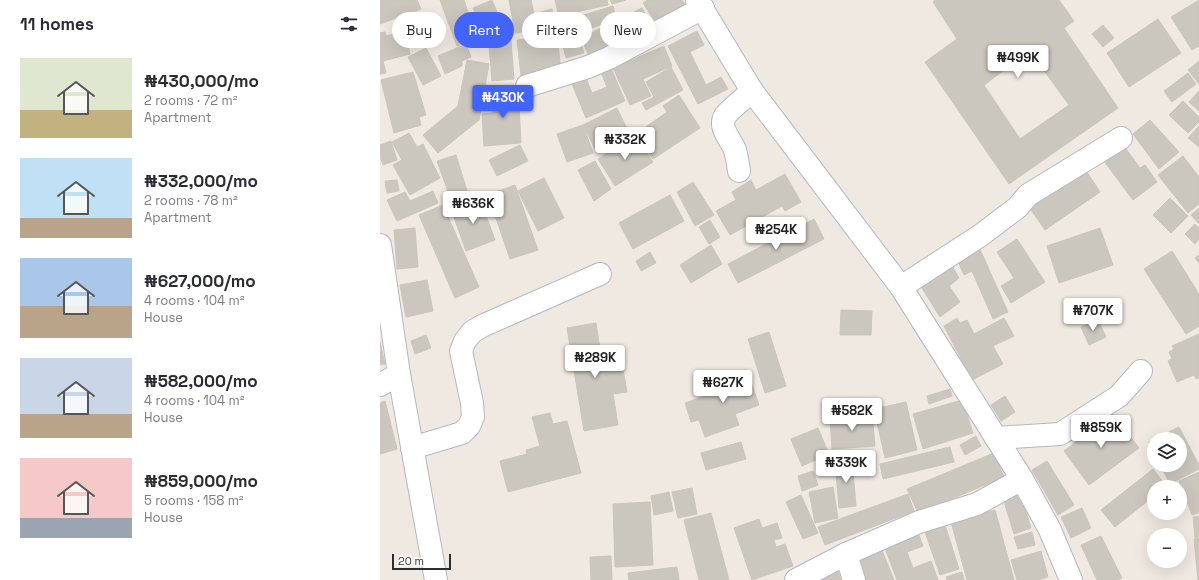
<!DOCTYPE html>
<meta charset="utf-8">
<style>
:root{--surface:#fff;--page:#f2f2f3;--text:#2b2b33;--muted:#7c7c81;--accent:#4264fb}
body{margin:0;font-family:"Space Grotesk",sans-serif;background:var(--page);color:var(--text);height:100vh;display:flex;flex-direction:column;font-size:15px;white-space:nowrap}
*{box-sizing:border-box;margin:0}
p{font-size:13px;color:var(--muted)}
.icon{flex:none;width:22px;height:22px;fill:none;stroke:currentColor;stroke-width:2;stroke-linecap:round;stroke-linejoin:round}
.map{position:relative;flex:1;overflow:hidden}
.side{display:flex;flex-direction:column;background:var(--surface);width:380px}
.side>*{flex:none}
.guide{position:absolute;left:12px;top:12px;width:380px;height:36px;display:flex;gap:8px}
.fabs{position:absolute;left:767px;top:432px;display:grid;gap:8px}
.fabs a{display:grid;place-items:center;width:40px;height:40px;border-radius:50%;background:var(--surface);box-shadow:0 4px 16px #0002;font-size:20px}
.scale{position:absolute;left:12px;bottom:10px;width:59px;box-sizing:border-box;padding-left:4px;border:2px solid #2e2e2e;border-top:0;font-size:11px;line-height:14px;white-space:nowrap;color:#2e2e2e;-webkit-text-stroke:3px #fff;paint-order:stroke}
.price{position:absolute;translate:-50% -34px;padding:0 9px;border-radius:4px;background:#fff;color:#222;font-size:13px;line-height:26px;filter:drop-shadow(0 1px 2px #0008)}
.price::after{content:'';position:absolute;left:50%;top:24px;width:12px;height:9px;margin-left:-6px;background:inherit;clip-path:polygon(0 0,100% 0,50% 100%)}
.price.on{background:var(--accent);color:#fff}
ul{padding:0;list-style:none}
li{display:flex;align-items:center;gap:12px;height:100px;padding:0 20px}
li span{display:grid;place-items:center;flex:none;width:112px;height:80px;border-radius:0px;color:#555}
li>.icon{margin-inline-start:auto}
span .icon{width:48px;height:48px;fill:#fffc;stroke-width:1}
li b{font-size:17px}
h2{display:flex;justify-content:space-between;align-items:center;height:48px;padding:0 20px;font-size:17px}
.chip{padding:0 14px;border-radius:18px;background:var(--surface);box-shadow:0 4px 16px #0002;font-size:14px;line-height:36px}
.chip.on{background:var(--accent);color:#fff}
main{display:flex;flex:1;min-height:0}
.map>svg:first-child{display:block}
.building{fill:#cbc7bf;stroke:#cbc5ba;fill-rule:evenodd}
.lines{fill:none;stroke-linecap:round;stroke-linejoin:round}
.minor-casing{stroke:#b4b7c1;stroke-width:24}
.minor{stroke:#fff;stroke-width:22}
</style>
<main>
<section class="side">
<h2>11 homes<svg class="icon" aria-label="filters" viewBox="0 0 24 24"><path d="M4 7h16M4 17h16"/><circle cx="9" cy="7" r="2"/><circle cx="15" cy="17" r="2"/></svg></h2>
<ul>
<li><span style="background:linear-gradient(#dfe7d0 65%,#c2b280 0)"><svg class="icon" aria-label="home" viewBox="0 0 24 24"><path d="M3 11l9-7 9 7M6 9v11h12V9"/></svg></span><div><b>₦430,000/mo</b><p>2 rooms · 72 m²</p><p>Apartment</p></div></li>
<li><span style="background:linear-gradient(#bfe0f5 75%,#b9a48a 0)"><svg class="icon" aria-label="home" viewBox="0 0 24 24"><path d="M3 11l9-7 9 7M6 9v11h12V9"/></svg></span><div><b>₦332,000/mo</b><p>2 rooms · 78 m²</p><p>Apartment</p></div></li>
<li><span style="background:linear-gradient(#a9c7e8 60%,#b9a48a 0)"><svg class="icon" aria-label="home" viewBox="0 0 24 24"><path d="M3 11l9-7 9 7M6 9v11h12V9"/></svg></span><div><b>₦627,000/mo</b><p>4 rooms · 104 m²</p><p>House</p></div></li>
<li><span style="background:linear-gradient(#c9d6e8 70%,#b9a48a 0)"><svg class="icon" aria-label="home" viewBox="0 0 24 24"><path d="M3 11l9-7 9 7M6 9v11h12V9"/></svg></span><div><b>₦582,000/mo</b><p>4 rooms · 104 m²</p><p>House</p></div></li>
<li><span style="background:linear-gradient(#f6c9c9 75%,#9aa5b1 0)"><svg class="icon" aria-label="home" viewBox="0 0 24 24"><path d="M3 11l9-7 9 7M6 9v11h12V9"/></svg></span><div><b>₦859,000/mo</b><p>5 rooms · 158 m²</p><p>House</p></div></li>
</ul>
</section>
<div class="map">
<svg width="819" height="580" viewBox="0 0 819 580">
<rect width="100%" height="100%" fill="#efe9e1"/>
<g class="building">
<polygon points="0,0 37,0 41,9 0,24"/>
<polygon points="60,0 84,0 96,38 77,46"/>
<polygon points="112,0 123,26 105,34 93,8"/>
<polygon points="129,0 151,0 154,14 172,9 175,27 135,33"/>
<polygon points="175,0 227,0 228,5 179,16"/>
<polygon points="230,0 246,0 232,4"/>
<polygon points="267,0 302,0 305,4 276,23 263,3"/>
<path d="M555,0h124l15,21 -10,7 54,80 -109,76 -84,-122 32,-23 -24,-37zM650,51l39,54 -49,34 -36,-54z"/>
<polygon points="819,0 819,46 812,50 791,17"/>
<polygon points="233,6 236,19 198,33 204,53 186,58 177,23"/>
<polygon points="262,8 272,28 210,58 201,38"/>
<polygon points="778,19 801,53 749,87 727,53"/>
<polygon points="47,21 52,43 39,46 36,38 27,41 30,54 3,61 6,73 0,74 0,33 5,32 6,36 35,29 35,24"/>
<polygon points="723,25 734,38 723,47 712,34"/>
<polygon points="317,31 324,45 310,52 326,85 341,77 348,89 318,104 288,46"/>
<polygon points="177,35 181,71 141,76 137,40"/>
<polygon points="131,41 134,79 112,81 109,43"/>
<polygon points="86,44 91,57 82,61 82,66 65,74 58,56"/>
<polygon points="284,46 292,66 263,79 271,96 250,105 233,68"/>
<polygon points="46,48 61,76 43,85 28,57"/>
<polygon points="87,60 109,64 99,120 58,153 43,135 78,106"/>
<polygon points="819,61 819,84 808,70"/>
<polygon points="291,67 303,90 266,110 262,103 274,97 266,82"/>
<polygon points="231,68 245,101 206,118 192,84 206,78 212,93 227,87 221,72"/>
<polygon points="33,72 46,115 39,117 41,125 14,133 1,80"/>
<polygon points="808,73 816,84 792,102 784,91"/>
<polygon points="138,88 141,143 104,146 102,114 113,113 112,89"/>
<polygon points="819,91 819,111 809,102"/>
<polygon points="299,95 320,128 273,159 256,134 287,112 283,106"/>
<polygon points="803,101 819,117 819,122 808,133 789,115"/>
<polygon points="237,108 249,133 215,149 203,125"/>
<polygon points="770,120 799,152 779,169 753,134"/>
<polygon points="203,125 213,153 187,162 177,134"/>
<polygon points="819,126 819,147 808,138"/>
<polygon points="29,133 37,147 43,144 60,178 30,195 13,165 22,160 12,142"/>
<polygon points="255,135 273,162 235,186 218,159"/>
<polygon points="11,141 17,160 3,165 0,156 0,145"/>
<polygon points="741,142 760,168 765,165 777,182 753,200 721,157"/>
<polygon points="140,145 148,161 117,176 109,160"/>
<polygon points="76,155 87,191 70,197 57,161"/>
<polygon points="803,156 819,177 819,204 808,213 778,175"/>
<polygon points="215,161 231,189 214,201 198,170"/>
<polygon points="703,166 720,192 665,230 647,204"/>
<polygon points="405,174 421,202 405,211 402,206 350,235 336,211 356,200 352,192 371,180 376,190"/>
<polygon points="164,178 184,218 158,231 138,191"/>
<polygon points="17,180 19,191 7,193 5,181"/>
<polygon points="313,182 334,215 315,226 297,192"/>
<polygon points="135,185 158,250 130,259 108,195"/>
<polygon points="53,191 58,203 17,221 7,200 25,192 30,201"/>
<polygon points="290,195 304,221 253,249 239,223"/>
<polygon points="790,198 808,216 791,233 773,215"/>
<polygon points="100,199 115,240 86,251 71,209"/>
<polygon points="63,205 99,287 75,298 39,215"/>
<polygon points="819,208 819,224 811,215"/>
<polygon points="434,219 444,239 358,283 348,264"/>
<polygon points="330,220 340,237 329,244 319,227"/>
<polygon points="815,224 819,228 819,239 815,244 805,234"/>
<polygon points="35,228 38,267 17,269 14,230"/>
<polygon points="720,228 733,265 679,283 667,246"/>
<polygon points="637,239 665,282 631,303 621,286 634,278 617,252"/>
<polygon points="331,245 342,264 311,283 300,265"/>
<polygon points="599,247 628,312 613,319 592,271 584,275 576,257"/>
<polygon points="792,251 819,294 819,326 806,334 764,269"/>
<polygon points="270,252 276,263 261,271 256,261"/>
<polygon points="819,255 819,263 815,258"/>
<polygon points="571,264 579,278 569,286 580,302 560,317 540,285"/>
<polygon points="47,280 53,311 26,317 20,285"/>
<polygon points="461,310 492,311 491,335 460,335"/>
<polygon points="577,318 580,323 587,320 594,334 624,318 634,336 613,346 623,364 592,380 564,326"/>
<polygon points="718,320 726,337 709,345 701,327"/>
<polygon points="216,323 223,368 242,364 247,392 233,394 238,425 204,431 187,328"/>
<polygon points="389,332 406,386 385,393 368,339"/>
<polygon points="819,334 819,378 816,379 814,375 797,382 788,361 792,359 789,352 794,349 792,346"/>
<polygon points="46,335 51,348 35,354 31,341"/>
<polygon points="0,342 5,364 0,365"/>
<polygon points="368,373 379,405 355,414 359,425 325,437 319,420 311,422 305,403 331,394 327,383 348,375 350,380"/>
<polygon points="570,389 572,396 549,404 547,396"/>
<polygon points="625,396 635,412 621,421 611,405"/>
<polygon points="582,400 593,433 543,449 533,414"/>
<polygon points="5,401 17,449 0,454 0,403"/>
<polygon points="526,402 537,450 505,458 494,409"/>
<polygon points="170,413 173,424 187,421 201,473 128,492 120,461 147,454 146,450 160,446 152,417"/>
<polygon points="492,414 495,446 452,449 450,418"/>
<polygon points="733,414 759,448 709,485 684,451"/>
<polygon points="799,427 819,465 819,469 790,484 780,465 800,465 800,439 775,439"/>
<polygon points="438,428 449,454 422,466 411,439"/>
<polygon points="596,436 601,446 585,455 580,445"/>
<polygon points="774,440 774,453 769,442"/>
<polygon points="361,442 366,459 326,470 321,453"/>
<polygon points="570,447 574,462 503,479 500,464"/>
<polygon points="614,453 624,477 538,513 527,489"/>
<polygon points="472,460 476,506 459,508 455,462"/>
<polygon points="667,461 694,505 678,515 652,470"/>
<polygon points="773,469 786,486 785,487 774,487 774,496 735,527 721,510"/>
<polygon points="433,471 438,485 422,491 418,476"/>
<polygon points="819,472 819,513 812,515 799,481"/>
<polygon points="453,487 458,518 435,523 429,492"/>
<polygon points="312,488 317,514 298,518 292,492"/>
<polygon points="289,492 293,511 274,515 271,496"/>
<polygon points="640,492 651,528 634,534 623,498"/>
<polygon points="528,494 534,511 445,545 438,527"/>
<polygon points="421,495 438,533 423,539 406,502"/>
<polygon points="270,502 273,565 235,567 233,504"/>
<polygon points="702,508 711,528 691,538 681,517"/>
<polygon points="615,510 634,580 587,580 571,522"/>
<polygon points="331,513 349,580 319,580 304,520"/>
<polygon points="819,516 819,537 815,538 813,517"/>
<polygon points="379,519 382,528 397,523 402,538 394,540 396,547 405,544 413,566 372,580 354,528"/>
<polygon points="565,525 579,569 560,575 545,532"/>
<polygon points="537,530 543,546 527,552 533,568 551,561 558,580 517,580 503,543"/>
<polygon points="652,532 655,545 638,549 634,537"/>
<polygon points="721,536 742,578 738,580 717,580 701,545"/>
<polygon points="819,538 819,580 818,580 814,539"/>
<polygon points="499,543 514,580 480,580 473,564 492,556 489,547"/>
<polygon points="661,551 668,577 658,580 637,580 631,560"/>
<polygon points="231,556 232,580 211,580 210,557"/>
<polygon points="297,567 299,580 249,580 248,573"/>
<polygon points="456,567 461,580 436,580"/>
<polygon points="582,572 584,580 567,580 566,577"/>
</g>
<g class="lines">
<g class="minor-casing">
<g id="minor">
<polyline points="317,0 372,91 521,287 642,479 670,530 691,580"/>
<polyline points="147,86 208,67 229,58 323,8"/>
<path d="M359,171c-1,-7 -2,-14 -4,-21 -4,-11 -17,-22 -10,-34 5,-7 21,-19 27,-25"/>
<polyline points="0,245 19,374 56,580"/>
<polyline points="521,287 601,235 638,207 648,195 741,138"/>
<polyline points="0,385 19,374"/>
<polyline points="616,438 680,434 739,396 761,371"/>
<polyline points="32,448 82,433 89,426 93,417 92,403 81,351 85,341 92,332 102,326 220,274"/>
<polyline points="466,554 474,580"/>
<polyline points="416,580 466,554 539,522 597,504 642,479"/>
</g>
</g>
<use href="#minor" class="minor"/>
</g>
</svg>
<div class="fabs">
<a><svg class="icon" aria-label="layers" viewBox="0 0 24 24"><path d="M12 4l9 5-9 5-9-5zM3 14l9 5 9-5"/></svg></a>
<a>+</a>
<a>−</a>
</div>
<div class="scale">20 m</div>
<b class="price" style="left:638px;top:79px">₦499K</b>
<b class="price on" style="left:123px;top:119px">₦430K</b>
<b class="price" style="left:245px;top:161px">₦332K</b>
<b class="price" style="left:93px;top:225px">₦636K</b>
<b class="price" style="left:396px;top:251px">₦254K</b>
<b class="price" style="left:713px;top:332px">₦707K</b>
<b class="price" style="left:215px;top:379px">₦289K</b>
<b class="price" style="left:343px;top:404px">₦627K</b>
<b class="price" style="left:472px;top:432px">₦582K</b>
<b class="price" style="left:721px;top:449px">₦859K</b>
<b class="price" style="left:466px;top:484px">₦339K</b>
<div class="guide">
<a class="chip">Buy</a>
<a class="chip on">Rent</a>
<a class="chip">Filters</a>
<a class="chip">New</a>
</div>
</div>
</main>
